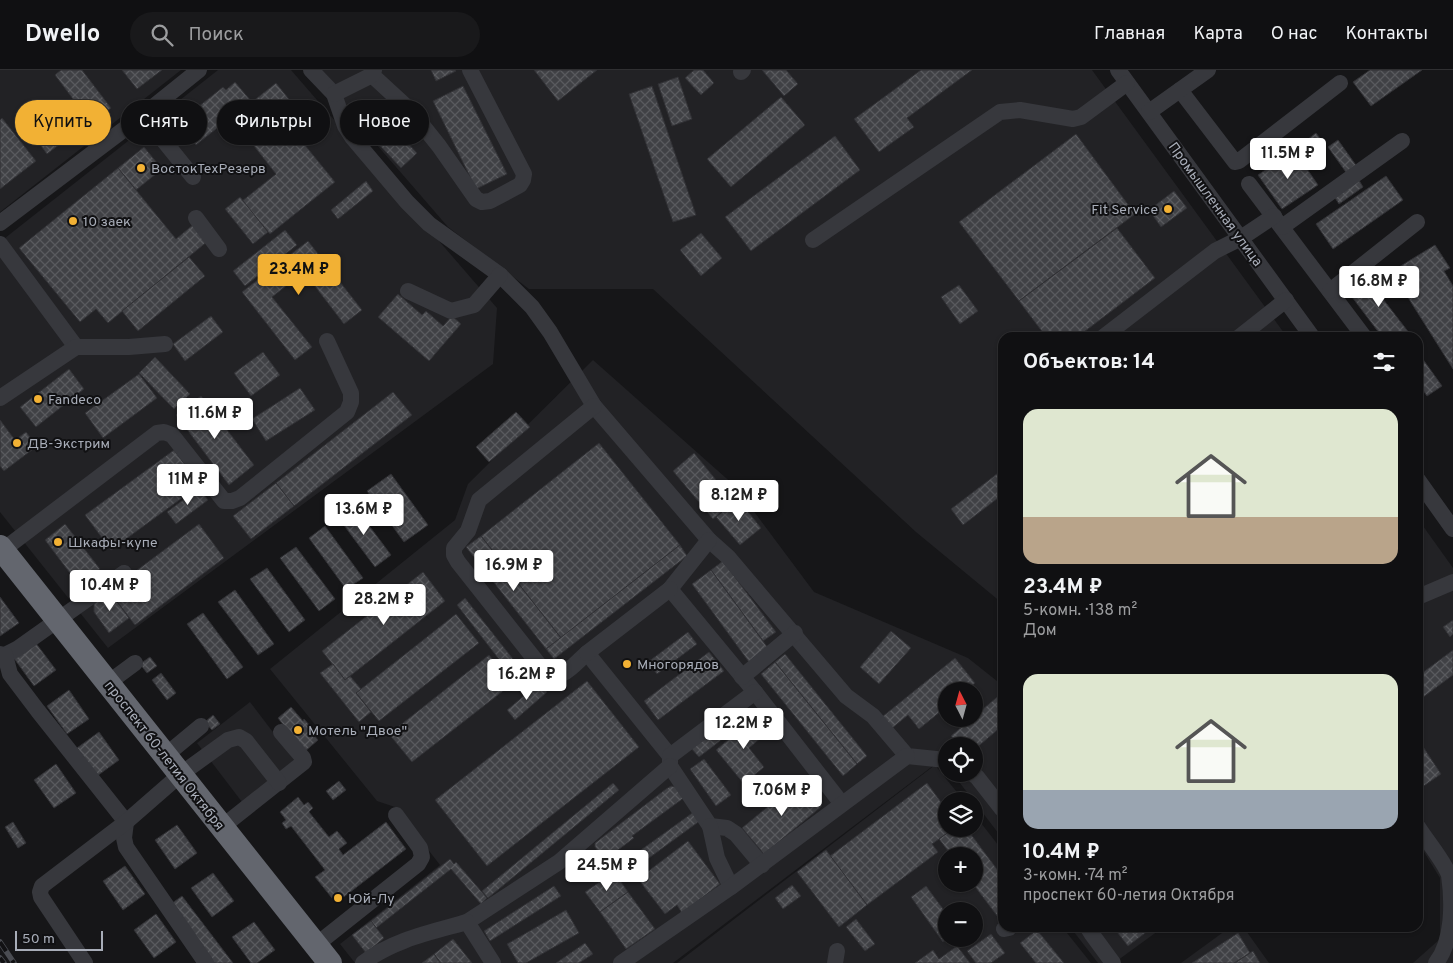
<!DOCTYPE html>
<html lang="ru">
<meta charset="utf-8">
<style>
:root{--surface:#101012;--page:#19191b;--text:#f1f3f6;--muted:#9c9d9f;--line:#303032;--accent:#f2b134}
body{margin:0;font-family:Overpass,sans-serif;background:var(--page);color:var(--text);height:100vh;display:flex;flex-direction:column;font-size:19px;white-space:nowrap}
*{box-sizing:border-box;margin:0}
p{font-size:16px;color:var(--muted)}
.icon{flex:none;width:28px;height:28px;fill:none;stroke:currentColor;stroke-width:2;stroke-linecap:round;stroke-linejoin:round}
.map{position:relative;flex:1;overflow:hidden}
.sheet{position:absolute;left:998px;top:262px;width:425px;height:600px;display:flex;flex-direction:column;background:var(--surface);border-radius:15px;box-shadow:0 1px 4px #0004,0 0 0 1px var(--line)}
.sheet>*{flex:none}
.hud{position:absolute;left:15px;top:30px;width:475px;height:45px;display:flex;gap:10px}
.needle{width:32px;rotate:354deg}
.tools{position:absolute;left:938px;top:612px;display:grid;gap:10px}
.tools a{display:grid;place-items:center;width:45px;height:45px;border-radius:50%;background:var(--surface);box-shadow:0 1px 4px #0004,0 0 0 1px var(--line);font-size:25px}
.scale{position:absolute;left:15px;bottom:12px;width:88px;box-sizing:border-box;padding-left:5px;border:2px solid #a8adb8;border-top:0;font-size:14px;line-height:18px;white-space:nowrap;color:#a8adb8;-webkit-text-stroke:4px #111113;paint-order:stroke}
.price{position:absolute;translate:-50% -42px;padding:0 11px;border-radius:5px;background:#fff;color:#222;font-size:16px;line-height:32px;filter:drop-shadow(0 1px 2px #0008)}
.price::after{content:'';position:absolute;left:50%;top:30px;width:15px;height:11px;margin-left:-8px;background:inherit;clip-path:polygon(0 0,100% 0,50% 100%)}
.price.selected{background:var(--accent);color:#111}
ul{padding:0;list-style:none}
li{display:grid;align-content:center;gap:10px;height:265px;padding:0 25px}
li span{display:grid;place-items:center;height:155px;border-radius:15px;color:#555}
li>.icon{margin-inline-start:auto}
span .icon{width:90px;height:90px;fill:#fffc;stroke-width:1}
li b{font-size:21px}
h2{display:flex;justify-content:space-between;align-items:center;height:60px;padding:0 25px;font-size:21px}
.tag{padding:0 18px;border-radius:22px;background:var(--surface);box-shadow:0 1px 4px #0004,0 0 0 1px var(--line);font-size:18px;line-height:45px}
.tag.selected{background:var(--accent);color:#111}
header{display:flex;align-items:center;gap:30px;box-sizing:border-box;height:70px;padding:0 25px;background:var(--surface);border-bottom:1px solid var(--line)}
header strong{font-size:24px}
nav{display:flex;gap:28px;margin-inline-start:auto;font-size:18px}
.search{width:350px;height:45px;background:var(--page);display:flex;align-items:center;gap:12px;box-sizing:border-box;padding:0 18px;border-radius:28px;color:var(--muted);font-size:19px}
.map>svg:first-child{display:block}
.built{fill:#222225;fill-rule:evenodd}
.building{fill:url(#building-cross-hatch);stroke:#303034}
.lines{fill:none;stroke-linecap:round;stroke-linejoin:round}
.minor{stroke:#37383d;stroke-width:16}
.highway{stroke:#63666e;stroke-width:24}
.rail-casing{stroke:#4a4c52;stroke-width:5.5}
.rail{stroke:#111113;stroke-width:4;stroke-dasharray:11;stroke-linecap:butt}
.poi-dot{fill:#f2b134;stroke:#111113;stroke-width:2}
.labels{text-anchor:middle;stroke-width:4;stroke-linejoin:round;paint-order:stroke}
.poi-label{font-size:14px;fill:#a8adb8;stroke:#111113;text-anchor:start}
.street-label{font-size:14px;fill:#a8adb8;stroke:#111113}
</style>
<header>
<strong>Dwello</strong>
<div class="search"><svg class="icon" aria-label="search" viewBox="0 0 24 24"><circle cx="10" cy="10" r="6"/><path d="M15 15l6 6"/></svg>Поиск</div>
<nav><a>Главная</a><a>Карта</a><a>О нас</a><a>Контакты</a></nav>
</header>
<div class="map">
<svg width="1453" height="893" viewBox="0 0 1453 893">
<defs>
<pattern id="building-cross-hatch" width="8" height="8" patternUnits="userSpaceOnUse" patternTransform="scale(1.25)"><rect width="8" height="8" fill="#404145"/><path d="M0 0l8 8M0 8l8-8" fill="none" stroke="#595a5e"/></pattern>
</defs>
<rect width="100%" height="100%" fill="#161618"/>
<g class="built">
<polygon points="0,0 181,0 0,142"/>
<polygon points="218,0 291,0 497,238 493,294 108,578 0,442 0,172"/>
<polygon points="312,0 1092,0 1287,267 1002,268 1002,533 916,462 653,219 529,219 448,157"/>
<path d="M593,290l142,126 79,106 154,66 34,27v153l-49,-64h21v-28h-28v18l-4,-5 -269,204h-318l-15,-19 100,-79 -45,-58 -18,-6 -107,-132 185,-149 13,-36zM946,621h28v28h-28z"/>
<polygon points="1418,449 1453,498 1453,893 1413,893 1440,869 1440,808 1418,772"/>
<polygon points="250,632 295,691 242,732 197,673"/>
<path d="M935,695l29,36h-18v28h28v-15l28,36v78h61l28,35h-414zM946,786h28v28h-28zM946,841h28v28h-28z"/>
<polygon points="1071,858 1162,858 1114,893 1098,893"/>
<polygon points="1229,858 1244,858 1269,893 1181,893"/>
</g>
<g class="building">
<polygon points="61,0 82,0 111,38 91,53 55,5"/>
<polygon points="122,0 162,0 137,19"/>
<polygon points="431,0 455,0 456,1 436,11"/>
<polygon points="534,0 597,0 558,31"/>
<polygon points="694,0 703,0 714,13 701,25 685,8"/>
<polygon points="762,0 786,0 798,14 784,26"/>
<polygon points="921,0 972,0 907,48 914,57 879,82 854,49"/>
<polygon points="1370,0 1422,0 1371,36 1353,12"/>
<polygon points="678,7 692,49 672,56 658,14"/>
<polygon points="235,12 251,31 196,75 184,60 189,56 183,49 223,17 226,20"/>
<polygon points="276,13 308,53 295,63 335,112 270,164 242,131 276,104 232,48"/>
<polygon points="463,16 507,104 476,119 433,31"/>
<polygon points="652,16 696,145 673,152 629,24"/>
<polygon points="781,27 805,55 731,117 707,89"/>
<polygon points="48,30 73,64 47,84 22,50"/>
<polygon points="373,36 417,83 401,98 357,51"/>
<polygon points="2,48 36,91 0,119 0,50"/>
<polygon points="1316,63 1325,75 1304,90 1295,79"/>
<polygon points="1076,64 1135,144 1019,231 959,152"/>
<polygon points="835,66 860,100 751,181 725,147"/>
<polygon points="1338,70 1358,98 1348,105 1328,77"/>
<polygon points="144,77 162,99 136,120 118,98"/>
<polygon points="1294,80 1318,115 1282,139 1258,105"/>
<polygon points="118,98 176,169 194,154 208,171 108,253 96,239 80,252 19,178"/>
<polygon points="1386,106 1403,130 1333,179 1316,154"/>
<polygon points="1357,107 1363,117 1339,134 1332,123"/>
<polygon points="366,111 373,121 338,149 331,140"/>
<polygon points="1174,121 1187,138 1161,157 1149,140"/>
<polygon points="240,127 268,162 253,174 225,139"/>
<polygon points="1117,158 1155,208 1076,268 1047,268 1019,231"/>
<polygon points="285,160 297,175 245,216 233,201"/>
<polygon points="701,163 722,188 701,206 680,180"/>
<polygon points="308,171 362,240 344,254 304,202 272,227 312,277 295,290 242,222"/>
<polygon points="1435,175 1450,198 1444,201 1453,216 1453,299 1402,218 1410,214 1399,197"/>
<polygon points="189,187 205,206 138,261 122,241"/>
<polygon points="1376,203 1392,223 1383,229 1413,268 1383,268 1349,223"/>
<polygon points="959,215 978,241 960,254 941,227"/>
<polygon points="398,224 422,245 426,241 443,256 452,246 461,254 429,291 378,247"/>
<polygon points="211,246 223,262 185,291 173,274"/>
<polygon points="263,282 280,305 251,326 234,303"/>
<polygon points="155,287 190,324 174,339 139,303"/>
<polygon points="1422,288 1442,316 1427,326 1418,313 1418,292"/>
<polygon points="69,299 84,319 36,357 20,337"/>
<polygon points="139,304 157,328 103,368 85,343"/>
<polygon points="300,318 315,340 266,371 252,349"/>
<polygon points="393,322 412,345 294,436 276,413"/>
<polygon points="201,326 254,395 229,415 176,345"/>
<polygon points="516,342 530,357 489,392 476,377"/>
<polygon points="0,350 15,370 26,362 37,376 4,401 0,396"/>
<polygon points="599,373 680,475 561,568 481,466"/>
<polygon points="174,380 192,404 174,417 182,428 111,480 85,445"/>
<polygon points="694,383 734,432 713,449 673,401"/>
<polygon points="1002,400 1002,425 963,455 951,439"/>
<polygon points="391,404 428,455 404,472 367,421"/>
<polygon points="276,413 294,436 251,469 233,446"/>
<polygon points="199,418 208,430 176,454 167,442"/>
<polygon points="738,429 761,458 740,475 716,447"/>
<polygon points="353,434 391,485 375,497 337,446"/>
<polygon points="65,454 100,499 79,515 45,470"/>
<polygon points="199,454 224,488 135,555 109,521"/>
<polygon points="325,456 363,508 346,519 309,468"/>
<polygon points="481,466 561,568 546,579 466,477"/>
<polygon points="680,475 687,486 554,589 546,579"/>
<polygon points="296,477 335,529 319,541 280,488"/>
<polygon points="723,491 776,562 763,571 711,500"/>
<polygon points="267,498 305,550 289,562 250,509"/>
<polygon points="711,500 768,578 749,592 692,514"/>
<polygon points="423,502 445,531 345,610 322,581"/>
<polygon points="235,520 274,574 258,585 218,532"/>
<polygon points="109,521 129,548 109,563 94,542 94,532"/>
<polygon points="0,527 19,553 0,566"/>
<polygon points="465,528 524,603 515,610 457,535"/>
<polygon points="203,543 243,597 227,609 187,554"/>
<polygon points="456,544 479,573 379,651 356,623"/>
<polygon points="1453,550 1453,564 1450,567 1443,557"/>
<polygon points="891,561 911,578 879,614 860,597"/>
<polygon points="688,562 697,574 657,604 648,592"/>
<polygon points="35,572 56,600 34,616 13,587"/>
<polygon points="1453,580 1453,605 1418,631 1418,606"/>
<polygon points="709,582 724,601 658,650 644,631"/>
<polygon points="785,584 867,686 857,694 775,592"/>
<polygon points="489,585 512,614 412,692 389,664"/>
<polygon points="150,587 157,596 147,603 140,594"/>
<polygon points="955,588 975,613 965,621 946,621 946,637 919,659 908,645 891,659 882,647"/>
<polygon points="775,592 857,694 843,706 761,604"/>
<polygon points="333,594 345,610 350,606 361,619 356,623 371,642 359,652 320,603"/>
<polygon points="161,603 176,623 167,630 152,610"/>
<polygon points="587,611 639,677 487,796 435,730"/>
<polygon points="539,613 547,622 515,650 507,640"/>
<polygon points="69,620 89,649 67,664 47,636"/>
<polygon points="1002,623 1002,656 974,680 974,676 959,676 951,666"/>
<polygon points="291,637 303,651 304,649 310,656 308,658 318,670 304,682 278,648"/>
<polygon points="213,645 220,654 212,660 205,652"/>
<polygon points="756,646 769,661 749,678 764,697 744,714 716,680"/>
<polygon points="729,648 737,658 699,687 690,677"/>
<polygon points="99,662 119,690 97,706 77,678"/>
<polygon points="1418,669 1441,704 1418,720"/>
<polygon points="704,689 731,725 716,736 690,699"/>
<polygon points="56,694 76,723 54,738 34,710"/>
<polygon points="800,710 822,736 764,784 742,758"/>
<polygon points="339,711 346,720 333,730 326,721"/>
<polygon points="613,713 619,720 488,828 482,821"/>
<polygon points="927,713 946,739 946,759 953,759 932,774 938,782 867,835 830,786"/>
<polygon points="671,716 677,717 685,727 632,766 634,768 614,783 613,780 606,786 601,785 595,777 595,773 666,719"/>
<polygon points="298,727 304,735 308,732 313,738 309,742 329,767 337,761 347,773 339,779 343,785 386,752 406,779 336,833 315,807 325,800 291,756 286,759 282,753 286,750 280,742"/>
<polygon points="695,741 701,750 634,799 627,790"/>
<polygon points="13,752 26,773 18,778 5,757"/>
<polygon points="177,755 197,783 175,799 155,770"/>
<polygon points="953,759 967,759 1002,806 1002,844 998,847 973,814 974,786 952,786 939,769"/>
<polygon points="688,771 720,814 682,843 677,835 665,844 638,809"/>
<polygon points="826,780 867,835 839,857 797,802"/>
<polygon points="450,789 454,794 456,792 487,828 481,834 451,799 376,858 371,851"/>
<polygon points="125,796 145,824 123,840 103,811"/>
<polygon points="614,802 628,822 600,842 585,822"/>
<polygon points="213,803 234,831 212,847 191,818"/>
<polygon points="792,815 801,826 783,839 775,828"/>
<polygon points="554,816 561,826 490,871 484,861"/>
<polygon points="926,816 946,843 947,869 943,872 911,827"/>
<polygon points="628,822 655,859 626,879 600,842"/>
<polygon points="182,826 233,893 214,893 171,834"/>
<polygon points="566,840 579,863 526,893 518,893 507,874"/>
<polygon points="156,844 176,872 154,888 134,860"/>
<polygon points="856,849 875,874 865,881 846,857"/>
<polygon points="371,851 384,868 366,883 352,865"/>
<polygon points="254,852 275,880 257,893 251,893 232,867"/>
<polygon points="1114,858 1146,858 1149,860 1128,876"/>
<polygon points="1037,860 1064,893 1036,893 1020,873"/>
<polygon points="1238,863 1250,883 1234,893 1192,893"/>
<polygon points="991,864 1005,883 991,893 976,893 967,881"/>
<polygon points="453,869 472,893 441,893 434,884"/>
<polygon points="585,873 593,884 579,893 556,893"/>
<polygon points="957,876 970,893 915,893 933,880 939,889"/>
<polygon points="1253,881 1260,893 1235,893"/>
<polygon points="434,884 440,893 422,893"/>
</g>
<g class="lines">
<g class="minor">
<polyline points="311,0 334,24 345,56 352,67 407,132 429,154 500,205 532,237 550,262 594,336 709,470 728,487 846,626 873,646 907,686 946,690"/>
<polyline points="1118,0 1313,268"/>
<polyline points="741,2 743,0"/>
<polyline points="372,5 411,41 439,76 476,129 482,132 490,131 520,115 523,110 524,104 470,0"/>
<polyline points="1180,20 1235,92 1239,91 1340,13"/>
<polyline points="334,24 372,5 374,0"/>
<polyline points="1149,42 1208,0"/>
<polyline points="143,45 193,107"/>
<polyline points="1249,114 1365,268"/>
<polyline points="196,148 219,179"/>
<polyline points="0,153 143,45 199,0"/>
<polyline points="1282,157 1402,71"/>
<polyline points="813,170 1000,42 1020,40 1073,49 1081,47 1127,13"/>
<polyline points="0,174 76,277"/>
<polyline points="408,221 451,241 474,235 500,205"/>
<polyline points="1330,221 1417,152"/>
<polyline points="1102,268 1215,181 1241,168 1274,146"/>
<polyline points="1238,268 1286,230"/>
<polyline points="0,328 76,277 129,277 165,274"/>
<path d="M594,336l-115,94 -11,31 -14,17v7l4,7 86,109c18,12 29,-6 43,-18l83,103v10l40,60 17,2 9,6 26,31"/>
<polyline points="1418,410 1453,459"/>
<polyline points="709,470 670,519 755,622 842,734"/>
<polyline points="3,480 157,363 164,362 172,365 224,431 232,431 240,428 347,342 351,332 351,323 327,271"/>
<polyline points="1418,527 1453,512"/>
<polyline points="587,583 670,519"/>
<polyline points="0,584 5,585 17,579 124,503"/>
<polyline points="5,585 10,604 38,641 126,752 124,768 126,777 206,893"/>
<polyline points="742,607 795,563"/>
<polyline points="108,613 135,593"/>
<polyline points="166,685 201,656"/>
<polyline points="670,686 755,622"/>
<polyline points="973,704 977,707 1002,739"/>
<polyline points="710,756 717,788 731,817"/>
<polyline points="222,757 304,692 303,688 281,662"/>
<path d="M1418,757c8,13 26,34 31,48 4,28 4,66 -13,88"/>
<polyline points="467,852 559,792 670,696"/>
<polyline points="1088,858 1091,863 1113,893"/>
<polyline points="1004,859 1009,858"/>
<polyline points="316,875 418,794 422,787 420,778 396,745"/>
<polyline points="85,893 41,827 40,822 42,816 126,752 181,704 228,670 239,667 246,671 279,713"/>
<path d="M363,893c29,-23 69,-31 104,-41l26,41"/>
<polyline points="621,893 731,817 907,686"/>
<polyline points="835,893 837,881"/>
</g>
<polyline class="highway" points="0,477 330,893"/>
<g class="rail-casing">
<g id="rail">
<polyline points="0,872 14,893"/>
<polyline points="0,888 4,893"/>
</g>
</g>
<use href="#rail" class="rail"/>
</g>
<g class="poi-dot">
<circle cx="141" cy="98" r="5"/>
<circle cx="1168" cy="139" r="5"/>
<circle cx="73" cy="151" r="5"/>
<circle cx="38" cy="329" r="5"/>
<circle cx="17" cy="373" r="5"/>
<circle cx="58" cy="472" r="5"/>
<circle cx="627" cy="594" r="5"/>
<circle cx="298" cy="660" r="5"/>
<circle cx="338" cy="828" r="5"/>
</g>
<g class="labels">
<g class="poi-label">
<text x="151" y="103">ВостокТехРезерв</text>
<text x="1158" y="144" text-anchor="end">Fit Service</text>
<text x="83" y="156">10 заек</text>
<text x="48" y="334">Fandeco</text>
<text x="27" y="378">ДВ-Экстрим</text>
<text x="68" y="477">Шкафы-купе</text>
<text x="637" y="599">Многорядов</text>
<text x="308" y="665">Мотель "Двое"</text>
<text x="348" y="833">Юй-Лу</text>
</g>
<g class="street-label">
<text transform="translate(1216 134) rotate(54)" y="5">Промышленная улица</text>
<text transform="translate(165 685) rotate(52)" y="5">проспект 60-летия Октября</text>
</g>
</g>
</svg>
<div class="tools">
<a><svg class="needle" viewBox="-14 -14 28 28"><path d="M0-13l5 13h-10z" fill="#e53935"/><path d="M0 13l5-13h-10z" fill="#9c9d9f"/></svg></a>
<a><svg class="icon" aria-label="locate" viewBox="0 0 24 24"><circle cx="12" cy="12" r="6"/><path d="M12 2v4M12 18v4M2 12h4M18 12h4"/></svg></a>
<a><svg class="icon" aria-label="layers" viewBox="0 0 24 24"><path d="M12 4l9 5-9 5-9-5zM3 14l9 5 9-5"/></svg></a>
<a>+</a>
<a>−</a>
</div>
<div class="scale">50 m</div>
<b class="price" style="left:1288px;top:110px">11.5M ₽</b>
<b class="price selected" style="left:299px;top:226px">23.4M ₽</b>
<b class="price" style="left:1379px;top:238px">16.8M ₽</b>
<b class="price" style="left:215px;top:370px">11.6M ₽</b>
<b class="price" style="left:188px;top:436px">11M ₽</b>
<b class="price" style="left:739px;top:452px">8.12M ₽</b>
<b class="price" style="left:364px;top:466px">13.6M ₽</b>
<b class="price" style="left:514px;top:522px">16.9M ₽</b>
<b class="price" style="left:110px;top:542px">10.4M ₽</b>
<b class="price" style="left:384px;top:556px">28.2M ₽</b>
<b class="price" style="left:527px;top:631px">16.2M ₽</b>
<b class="price" style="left:744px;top:680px">12.2M ₽</b>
<b class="price" style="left:782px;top:747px">7.06M ₽</b>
<b class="price" style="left:607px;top:822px">24.5M ₽</b>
<div class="hud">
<a class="tag selected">Купить</a>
<a class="tag">Снять</a>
<a class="tag">Фильтры</a>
<a class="tag">Новое</a>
</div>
<section class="sheet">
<h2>Объектов: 14<svg class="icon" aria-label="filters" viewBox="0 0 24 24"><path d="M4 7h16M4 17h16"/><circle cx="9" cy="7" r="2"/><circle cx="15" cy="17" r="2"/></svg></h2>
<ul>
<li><span style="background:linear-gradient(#dfe7d0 70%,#b9a48a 0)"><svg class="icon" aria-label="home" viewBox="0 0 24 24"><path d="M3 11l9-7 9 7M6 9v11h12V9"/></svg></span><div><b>23.4M ₽</b><p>5-комн. · 138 m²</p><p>Дом</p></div></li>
<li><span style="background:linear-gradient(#dfe7d0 75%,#9aa5b1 0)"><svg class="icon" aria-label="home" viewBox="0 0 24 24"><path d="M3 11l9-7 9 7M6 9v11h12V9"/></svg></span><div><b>10.4M ₽</b><p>3-комн. · 74 m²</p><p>проспект 60-летия Октября</p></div></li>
</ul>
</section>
</div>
